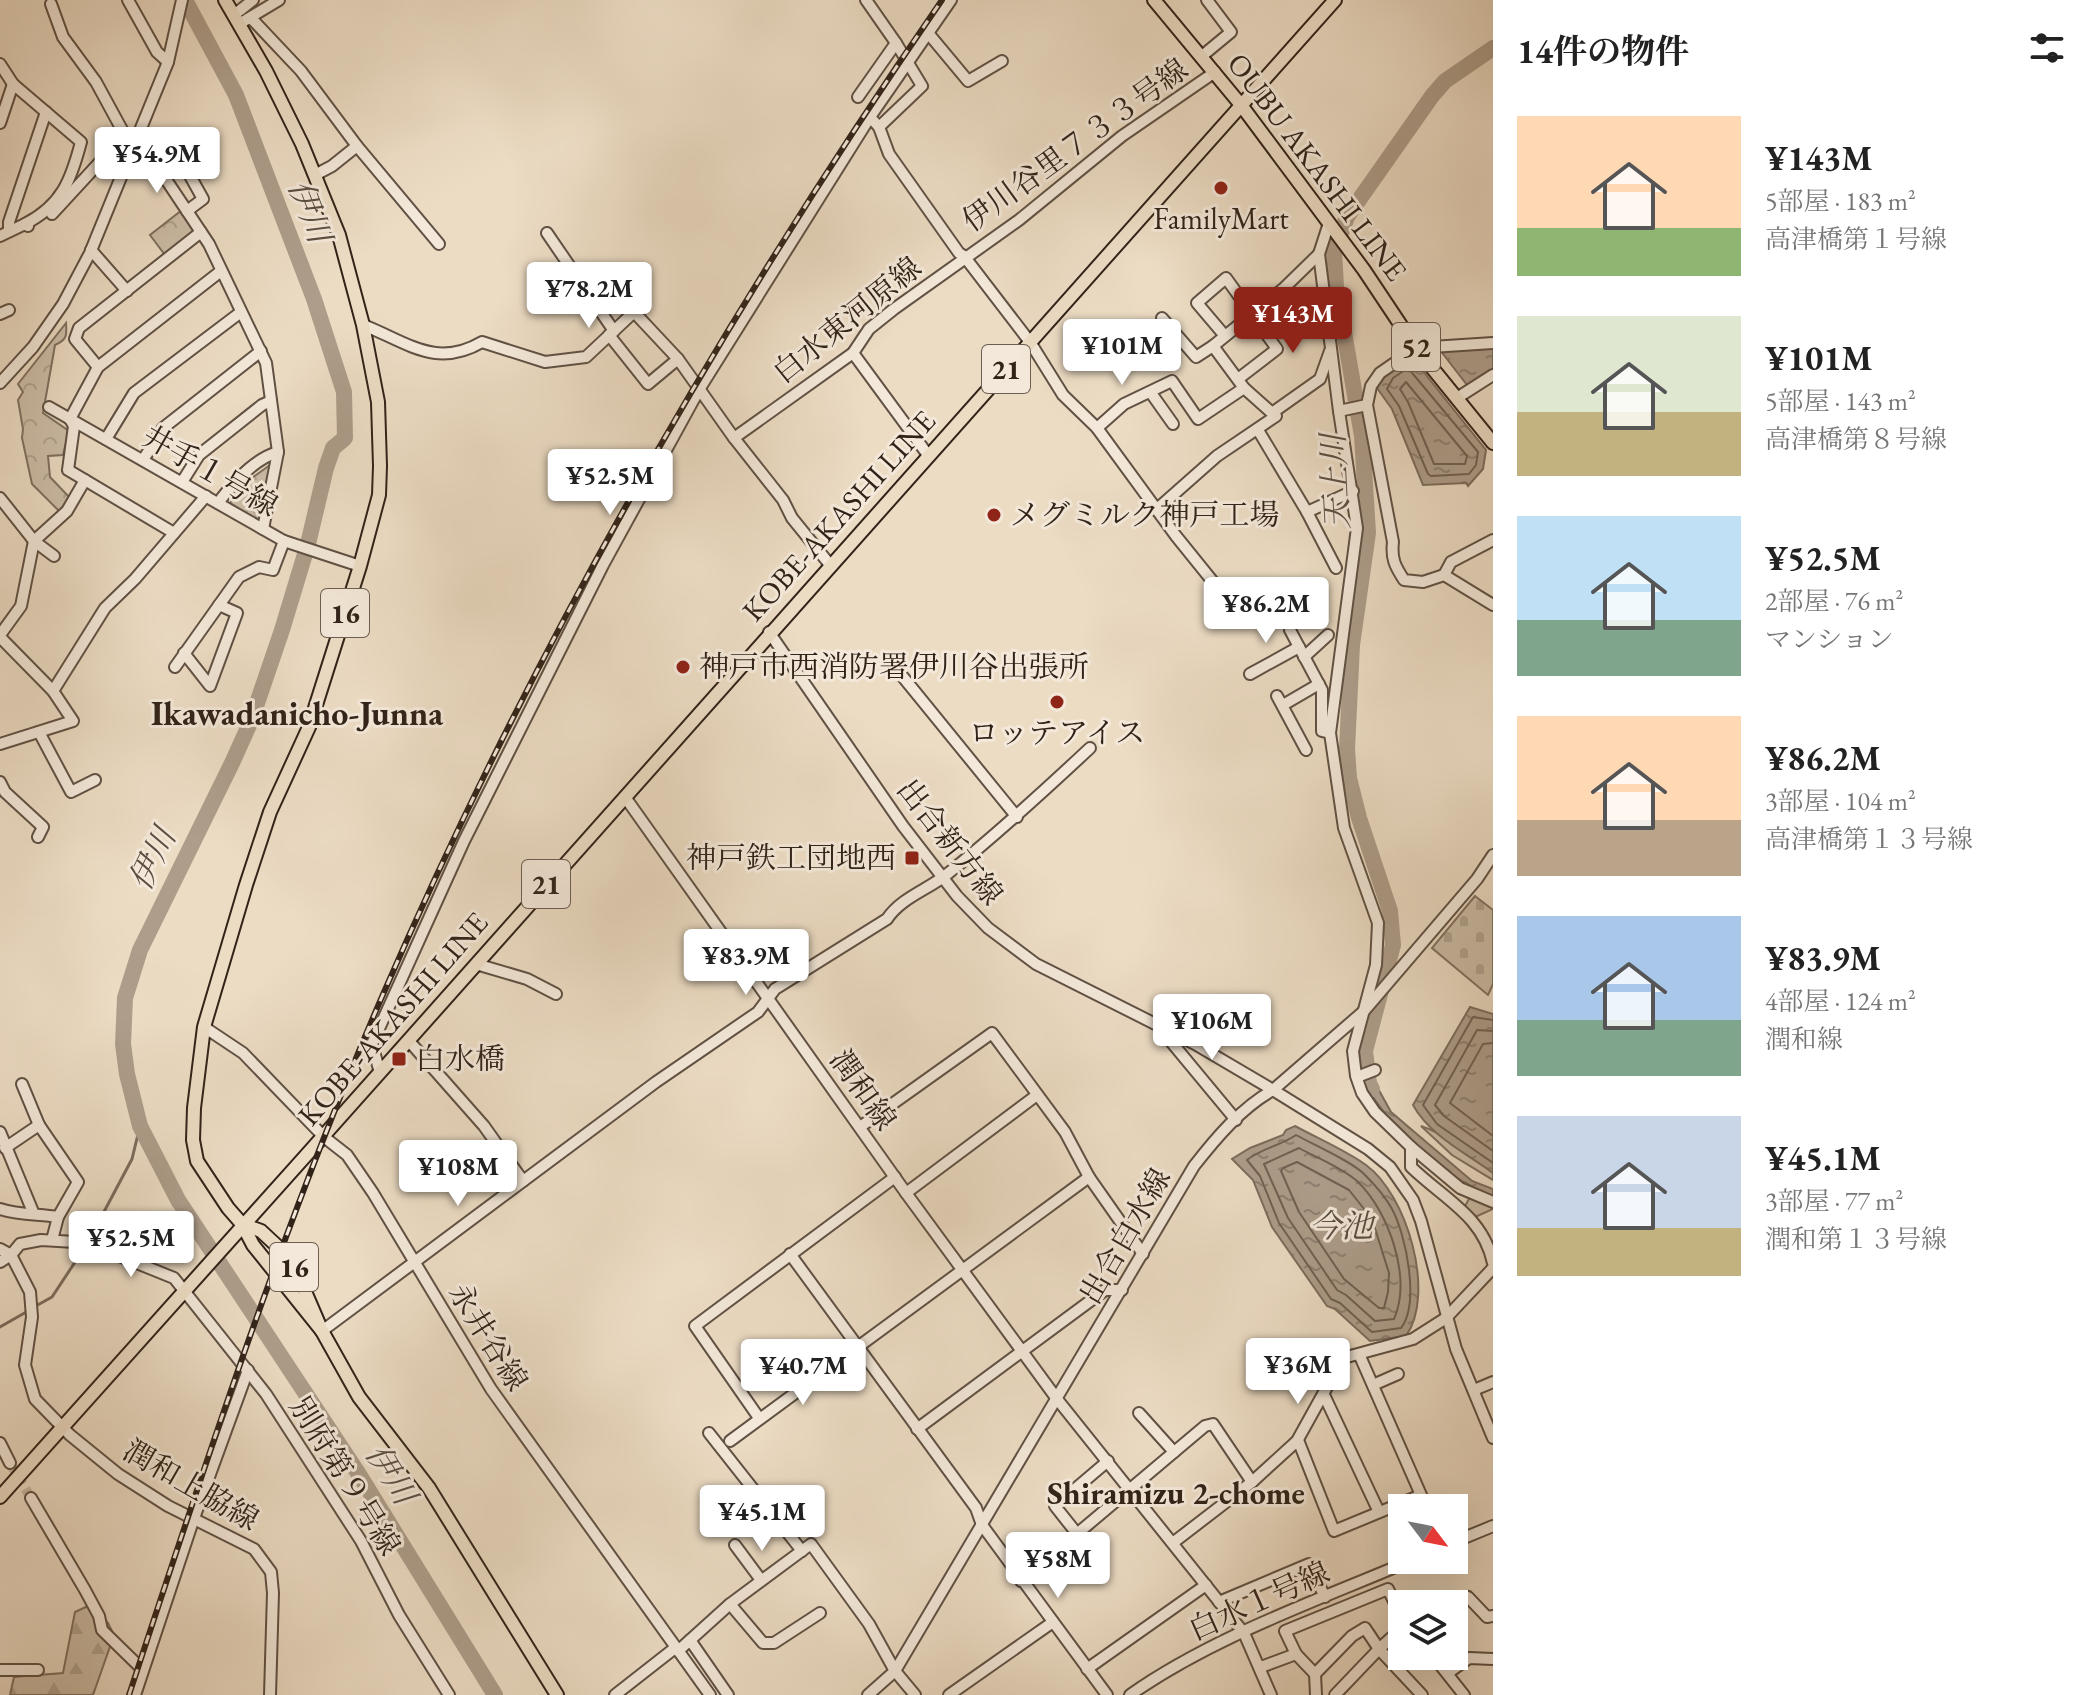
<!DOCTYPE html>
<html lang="ja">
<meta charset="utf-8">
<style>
:root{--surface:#fff;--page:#f2f2f2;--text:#222;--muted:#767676;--accent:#8f2418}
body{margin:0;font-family:"EB Garamond","Noto Serif JP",serif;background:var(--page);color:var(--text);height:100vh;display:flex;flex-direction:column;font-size:30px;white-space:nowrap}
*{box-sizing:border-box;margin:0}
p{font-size:26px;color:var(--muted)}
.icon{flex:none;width:44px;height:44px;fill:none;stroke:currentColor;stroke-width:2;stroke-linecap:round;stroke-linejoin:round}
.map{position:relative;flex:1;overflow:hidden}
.drawer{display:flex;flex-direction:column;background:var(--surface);width:600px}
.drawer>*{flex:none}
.needle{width:52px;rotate:122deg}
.tools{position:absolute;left:1388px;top:1494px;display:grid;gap:16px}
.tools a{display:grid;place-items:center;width:80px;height:80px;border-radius:0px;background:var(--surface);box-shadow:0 8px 32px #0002;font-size:40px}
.price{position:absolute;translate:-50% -68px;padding:0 18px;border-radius:8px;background:#fff;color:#222;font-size:26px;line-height:52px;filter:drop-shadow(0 2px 4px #0008)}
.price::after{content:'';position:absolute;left:50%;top:48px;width:24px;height:18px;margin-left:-12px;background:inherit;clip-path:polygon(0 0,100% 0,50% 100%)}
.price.selected{background:var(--accent);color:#fff}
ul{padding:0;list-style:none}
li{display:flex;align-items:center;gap:24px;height:200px;padding:0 24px}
li span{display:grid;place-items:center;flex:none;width:224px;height:160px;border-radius:0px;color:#555}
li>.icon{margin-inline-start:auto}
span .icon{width:96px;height:96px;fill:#fffc;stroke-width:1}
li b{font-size:34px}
h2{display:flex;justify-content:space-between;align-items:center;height:96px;padding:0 24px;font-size:34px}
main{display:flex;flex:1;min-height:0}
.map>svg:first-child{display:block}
.forest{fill:url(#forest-firs);stroke:#7f7060;stroke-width:2}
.cemetery{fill:url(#cemetery-stones);stroke:#7f7060;stroke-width:2}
.park{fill:url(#park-crowns);stroke:#7f7060;stroke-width:2}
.water{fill:url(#water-ripples);stroke:#7c6c5d;stroke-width:2}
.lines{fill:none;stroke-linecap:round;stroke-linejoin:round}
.shore{stroke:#706052;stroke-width:2}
.stream{stroke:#7c6c5d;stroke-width:3}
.river{stroke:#ad9d8a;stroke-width:16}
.minor-tunnel{stroke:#c7b7a2;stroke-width:10;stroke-dasharray:10 5;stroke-linecap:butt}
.minor-casing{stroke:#605144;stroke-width:14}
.major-casing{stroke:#322319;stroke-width:16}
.minor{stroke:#f3e8d9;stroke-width:10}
.major{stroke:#ecdcc4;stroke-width:12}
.rail-casing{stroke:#322319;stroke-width:6}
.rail{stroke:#f3e8d9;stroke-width:3;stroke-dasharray:9;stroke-linecap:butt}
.poi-dot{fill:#8f2418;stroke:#f3e8d9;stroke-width:3}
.labels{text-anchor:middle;stroke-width:6;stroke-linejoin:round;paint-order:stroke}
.shield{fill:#f3e8d9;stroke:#6c5e53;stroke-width:2}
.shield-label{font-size:28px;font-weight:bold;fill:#322319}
.street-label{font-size:30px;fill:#322319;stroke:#f3e8d9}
.poi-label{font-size:30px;fill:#322319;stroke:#f3e8d9;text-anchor:start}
.water-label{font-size:32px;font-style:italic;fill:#5d4e41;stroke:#f3e8d9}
.neighbourhood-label{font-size:32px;font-weight:bold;fill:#322319;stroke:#f3e8d9}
.quarter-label{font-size:34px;font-weight:bold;fill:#322319;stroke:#f3e8d9}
</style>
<main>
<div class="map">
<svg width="1493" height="1695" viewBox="0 0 1493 1695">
<defs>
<pattern id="forest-firs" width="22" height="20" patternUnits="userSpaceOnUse" patternTransform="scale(2)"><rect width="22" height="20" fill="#ccbda7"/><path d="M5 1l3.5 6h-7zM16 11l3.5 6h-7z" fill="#b0a28f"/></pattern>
<pattern id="cemetery-stones" width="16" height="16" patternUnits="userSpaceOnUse" patternTransform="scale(2)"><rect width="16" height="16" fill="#ccbda7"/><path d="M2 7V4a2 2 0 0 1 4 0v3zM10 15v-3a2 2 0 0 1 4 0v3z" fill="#b0a28f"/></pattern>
<pattern id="park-crowns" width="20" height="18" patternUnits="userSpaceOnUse" patternTransform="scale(2)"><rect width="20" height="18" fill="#ccbda7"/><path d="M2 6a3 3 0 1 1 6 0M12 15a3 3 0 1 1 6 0" fill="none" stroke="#b0a28f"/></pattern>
<pattern id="water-ripples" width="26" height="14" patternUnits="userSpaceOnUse" patternTransform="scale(2)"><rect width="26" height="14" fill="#ad9d8a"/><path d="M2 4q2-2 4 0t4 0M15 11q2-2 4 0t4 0" fill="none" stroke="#8d8070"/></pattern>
</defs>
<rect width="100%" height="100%" fill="#ecdcc4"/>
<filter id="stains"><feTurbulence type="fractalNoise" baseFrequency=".0025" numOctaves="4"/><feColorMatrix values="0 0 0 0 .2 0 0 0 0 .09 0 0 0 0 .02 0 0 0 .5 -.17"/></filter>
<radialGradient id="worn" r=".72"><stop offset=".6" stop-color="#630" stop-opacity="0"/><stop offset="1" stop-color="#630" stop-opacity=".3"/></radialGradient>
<g class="forest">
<path d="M1421,1126c27,9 50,30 72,47v7l-41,-25z"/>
<polygon points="88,1606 108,1623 114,1635 93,1695 10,1695 14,1677 63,1673 75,1612"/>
</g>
<polygon class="cemetery" points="1475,896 1493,910 1493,984 1488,995 1432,948"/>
<g class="park">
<polygon points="182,210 195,231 165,255 150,235"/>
<path d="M66,323c1,12 1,17 -11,22l-12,68 26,18 -6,24 -15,1 2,21 21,22 -11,13 -28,-28 -10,-46 1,-9 -5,-29 5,-8 -5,-8z"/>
<polygon points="270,465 261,519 258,521 230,503 245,483"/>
<polygon points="1470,1197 1493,1207 1493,1209 1475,1217 1464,1208"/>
</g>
<g class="water">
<polygon points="1493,347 1493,369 1467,385 1440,350"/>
<polygon points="1410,355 1486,450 1483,469 1468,486 1466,483 1423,485 1392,409 1377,388 1387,373"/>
<path d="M1470,1007l23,7v159c-27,-20 -63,-37 -80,-68z"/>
<path d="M1371,1075l1,4 3,-1v5l16,29 81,69 21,8v8c-47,-19 -109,-73 -131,-119z"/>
<path d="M1295,1126c24,13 50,24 71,39 41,30 70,128 40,171l-36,5 -35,-32 -8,-3 -55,-79 -19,-47 -21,-21 18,-11 33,-13 3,-5z"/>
</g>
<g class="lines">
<g class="shore">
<polygon points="1408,368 1478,452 1476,465 1469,474 1431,476 1428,474 1399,406 1387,389 1393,378"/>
<polygon points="1406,382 1467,456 1465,464 1434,464 1408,402 1400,389"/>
<polyline points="1493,1020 1473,1017 1423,1105 1437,1124 1493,1163"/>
<polyline points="1493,1031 1477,1030 1435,1105 1444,1116 1493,1151"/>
<polyline points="1493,1043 1483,1044 1450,1103 1493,1136"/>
<path d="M1296,1135c18,10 57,27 69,40 9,9 21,23 27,34 14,26 28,94 9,119l-29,4 -32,-29 -9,-4 -52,-76 -19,-47 -13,-16c13,-11 35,-15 49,-25z"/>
<path d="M1299,1148c18,10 44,20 59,34 31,30 54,96 36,137l-19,2 -29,-26 -9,-5 -49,-72 -24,-54z"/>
<polygon points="1297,1162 1349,1190 1372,1219 1389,1273 1388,1292 1384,1308 1379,1308 1344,1279 1299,1212 1281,1171 1283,1168"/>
</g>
<g class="stream">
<polyline points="89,1240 132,1159 140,1126"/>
<polyline points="34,1307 52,1297 85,1247"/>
<polyline points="0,1327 28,1311"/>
</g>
<g class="river">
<polyline points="185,0 236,95 314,299 344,392 345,438 333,448 326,468 308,544 282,630 251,721 232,763 140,950 125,998 123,1044 127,1074 140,1126 178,1200 360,1476 495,1695"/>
<polyline points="1372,1089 1369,1083 1365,1051 1393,945 1390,911 1359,818 1349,778 1347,749 1352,645 1368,533 1362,436 1336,286 1334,252 1347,217 1432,96 1445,81 1493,48"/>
</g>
<polyline class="minor-tunnel" points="10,1463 31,1498"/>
<g class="minor-casing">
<g id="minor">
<polyline points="128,0 157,52 168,62"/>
<polyline points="51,4 63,37 96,82 127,139"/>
<polyline points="234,15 253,0"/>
<polyline points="251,18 301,71 357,146 439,244"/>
<polyline points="239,24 279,0"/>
<polyline points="928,33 968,81 1002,61"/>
<polyline points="1202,56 1231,32 1207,0"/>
<path d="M0,64l13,20 68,58c-10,38 -19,63 -56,82"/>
<polyline points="858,97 896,43 866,0"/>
<polyline points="870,117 879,127 889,154 959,253 964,256 1030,342 1063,395 1097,428 1176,536 1239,614"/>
<polyline points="0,123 13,84"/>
<polyline points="879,127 922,86 896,43"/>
<polyline points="137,139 149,154 209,244 266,363 278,452 263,529"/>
<polyline points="147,151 169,138 203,199 187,211"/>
<polyline points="315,175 332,166 357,146"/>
<polyline points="52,214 122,138 137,139"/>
<polyline points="1329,223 1319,254 1339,411 1357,528 1330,733 1344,828 1378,923 1376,965 1353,1051 1356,1076 1362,1093 1375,1112 1411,1147 1460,1188 1493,1202"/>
<polyline points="9,231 9,222 46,112"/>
<polyline points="547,233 614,331"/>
<polyline points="0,236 25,224 28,226"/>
<polyline points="91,250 127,291"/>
<polyline points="0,314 9,310"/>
<polyline points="1162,318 1196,357 1213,346 1244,388 1272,413"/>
<path d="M363,325c44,17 73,44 119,17l63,20 41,-5 48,-45 44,47 56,79"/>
<polyline points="609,335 648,384 678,359"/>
<polyline points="1225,336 1197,303 1226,278 1277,349 1238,379"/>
<path d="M1493,343l-77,5 -36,25 -9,13 -4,19 26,137c-2,17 2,24 11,38l19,2 21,-7 49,30"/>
<polyline points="1213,346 1283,289 1319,254"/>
<polyline points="853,353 928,455"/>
<polyline points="98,367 75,339 79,328 201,232"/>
<polyline points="0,383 33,347 63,304 90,253 168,62 182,0"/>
<polyline points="1151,393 1173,424"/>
<polyline points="1457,398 1493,375"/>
<polyline points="49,407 284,541 360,566"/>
<polyline points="1339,411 1367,405"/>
<polyline points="70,419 98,367 221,271"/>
<polyline points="70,419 74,426 68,470 174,533"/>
<polyline points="1097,428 1124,404 1172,381 1198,419 1244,388"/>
<polyline points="1258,430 1307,512"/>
<polyline points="106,439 134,393 241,312"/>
<polyline points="143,460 163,428 261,351"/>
<polyline points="182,482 199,455 262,405 271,401"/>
<polyline points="0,498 34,541 54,556"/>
<path d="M218,503c14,-19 36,-44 60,-51"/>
<polyline points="1156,510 1217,456 1276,416 1272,413 1320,379 1330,351"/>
<polyline points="831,566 792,518 783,500 734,438 853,353 869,329 894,309 1019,220 1122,136 1215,72"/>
<polyline points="1336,568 1307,512 1353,491"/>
<polyline points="1444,575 1451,562 1493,540"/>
<polyline points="1290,630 1322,690 1322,731 1330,733"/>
<polyline points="769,632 903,826 957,896 988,928 1036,964 1195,1044 1273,1090 1368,1149 1390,1167 1413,1200 1421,1221 1456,1349 1493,1438"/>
<polyline points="0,635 21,606 34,541 67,511 85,480"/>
<polyline points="0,637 53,691 73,721 0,744"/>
<polyline points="184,653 210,686 237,613 219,605"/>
<polyline points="1304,657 1328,635"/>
<polyline points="175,667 239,577 259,567 273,570 284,541"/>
<polyline points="1250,674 1299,647"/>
<polyline points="903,677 1017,817"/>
<polyline points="53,691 105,608 135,579 206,496"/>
<polyline points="1277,696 1306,750"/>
<polyline points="1283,705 1319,684"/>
<polyline points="39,732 71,792 95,780"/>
<polyline points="0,782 5,792 43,827 38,837"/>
<polyline points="625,797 906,1193 1057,1399 1244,1633 1271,1695"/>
<polyline points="476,964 527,979 556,994"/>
<polyline points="204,1027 243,1053 324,1137 347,1155 373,1193 491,1389 710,1695"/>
<polyline points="1163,1032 1236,1120"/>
<polyline points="409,1041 484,1126 523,1181"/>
<polyline points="380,1073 372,1044 464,841 603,565 700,388 870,117 951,0"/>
<polyline points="1357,1077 1375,1070"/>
<polyline points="22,1084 39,1125"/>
<polyline points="860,1127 992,1033 1065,1132 1089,1177 1143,1254"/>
<polyline points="0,1132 33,1212"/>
<path d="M1411,1147v20c33,32 72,49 82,96"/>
<polyline points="5,1148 39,1125 78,1182 58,1217 52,1240"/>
<polyline points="906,1193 1037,1095"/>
<path d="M0,1209c18,6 39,5 58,8"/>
<polyline points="0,1249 11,1255 30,1292 32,1317 25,1365 35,1399 70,1435 118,1474 168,1506 254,1549 271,1572 273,1593 270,1695"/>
<polyline points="790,1254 976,1508 982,1525 1107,1695"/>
<polyline points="0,1262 11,1255 20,1244 41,1240 75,1242 92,1245 174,1278 266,1394 361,1541 399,1615 449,1695"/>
<path d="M322,1331l334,-249 102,-70 17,-23 112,-70c14,-21 40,-29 59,-44 50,-40 97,-83 144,-127"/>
<polyline points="1373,1385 1398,1374"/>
<polyline points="1474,1390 1493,1382"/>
<polyline points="1324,1395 1379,1512"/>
<polyline points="1139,1413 1174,1452"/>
<polyline points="759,1418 695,1326 895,1177"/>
<polyline points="917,1429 1105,1290 1122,1290"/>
<polyline points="709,1433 802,1551"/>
<polyline points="1298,1440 1334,1531 1421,1495 1359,1354"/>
<polyline points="730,1441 1089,1177"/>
<polyline points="0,1443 10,1463"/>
<polyline points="31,1498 85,1590 99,1616 102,1630 143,1670"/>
<polyline points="1078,1535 1055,1506 1108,1461"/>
<polyline points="1174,1542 1252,1482 1297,1441 1343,1358 1413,1339 1446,1318 1493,1268"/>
<polyline points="1454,1542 1493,1526"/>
<polyline points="735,1545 761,1580"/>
<polyline points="1021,1581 1205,1426 1213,1424 1252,1482"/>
<polyline points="1219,1602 1309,1564 1325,1597"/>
<polyline points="730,1604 763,1643 774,1643 820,1613"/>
<polyline points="1453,1604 1468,1597 1487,1617 1493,1616"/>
<polyline points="1402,1628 1379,1649 1422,1695"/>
<polyline points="690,1640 728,1695"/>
<polyline points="678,1651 730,1604 811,1544 869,1624 895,1671 915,1695"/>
<polyline points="1296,1654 1315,1674 1316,1695"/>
<polyline points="1433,1656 1464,1695"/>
<polyline points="1261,1667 1296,1654 1285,1631 1388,1589 1402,1618"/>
<polyline points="1087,1669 1206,1585"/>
<polyline points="0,1670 38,1670"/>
<polyline points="1448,1673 1469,1658 1493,1659"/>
<polyline points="1315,1674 1352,1636 1365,1628 1379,1649 1335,1695"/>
<polyline points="135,1695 194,1518 248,1370"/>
<polyline points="615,1695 675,1648"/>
<path d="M868,1695l27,-24 299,-505c22,-28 47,-58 79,-76l91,-79 113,-132 16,-24"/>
<polyline points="949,1695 1053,1622"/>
<path d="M1130,1695c84,-59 189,-95 282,-135"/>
</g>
</g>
<g class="major-casing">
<g id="major">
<polyline points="225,0 266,71 302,144 339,235 363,325 378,402 380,466 379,495 360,566 309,727 270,812 246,885 204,1027 194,1108 193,1140 197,1161 228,1208 242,1224 253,1245 322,1331"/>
<polyline points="1154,0 1241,105 1364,270 1416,348 1493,443"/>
<polyline points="242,1224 261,1231 291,1259 322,1331 359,1397 429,1488 557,1695"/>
<path d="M0,1497c447,-497 889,-998 1335,-1497"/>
</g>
</g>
<use href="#minor" class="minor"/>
<use href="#major" class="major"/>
<g class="rail-casing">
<path id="rail" d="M129,1695c77,-234 154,-469 252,-696 152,-351 344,-684 561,-999"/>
</g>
<use href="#rail" class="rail"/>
</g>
<g class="poi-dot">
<circle cx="1221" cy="188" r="8"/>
<circle cx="994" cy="515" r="8"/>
<circle cx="683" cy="667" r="8"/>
<circle cx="1057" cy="702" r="8"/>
<rect x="904" y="850" width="16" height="16" rx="4"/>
<rect x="391" y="1051" width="16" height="16" rx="4"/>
</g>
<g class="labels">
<g class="shield">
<rect x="1392" y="323" width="48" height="48" rx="6"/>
<rect x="982" y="345" width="48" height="48" rx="6"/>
<rect x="321" y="589" width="48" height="48" rx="6"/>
<rect x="522" y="860" width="48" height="48" rx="6"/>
<rect x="270" y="1243" width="48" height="48" rx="6"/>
</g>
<g class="shield-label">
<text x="1416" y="357">52</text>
<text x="1006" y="379">21</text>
<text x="345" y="623">16</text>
<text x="546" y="894">21</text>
<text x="294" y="1277">16</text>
</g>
<g class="street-label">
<text transform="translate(1075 145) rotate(-36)" y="10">伊川谷里７３３号線</text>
<text transform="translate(1317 167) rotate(53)" y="10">OUBU AKASHI LINE</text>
<text transform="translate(847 320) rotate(-39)" y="10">白水東河原線</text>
<text transform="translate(210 471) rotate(30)" y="10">井手１号線</text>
<text transform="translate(839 516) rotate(-48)" y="10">KOBE-AKASHI LINE</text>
<text transform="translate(950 842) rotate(52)" y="10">出合新方線</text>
<text transform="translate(393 1019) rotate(-49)" y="10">KOBE-AKASHI LINE</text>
<text transform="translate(863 1090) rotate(55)" y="10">潤和線</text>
<text transform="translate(1125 1236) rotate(-60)" y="10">出合白水線</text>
<text transform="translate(488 1337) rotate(58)" y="10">永井谷線</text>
<text transform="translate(345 1476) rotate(58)" y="10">別府第９号線</text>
<text transform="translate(191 1485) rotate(30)" y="10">潤和上脇線</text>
<text transform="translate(1259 1601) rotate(-24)" y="10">白水１号線</text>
</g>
<g class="poi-label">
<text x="1221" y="229" text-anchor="middle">FamilyMart</text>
<text x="1010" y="525">メグミルク神戸工場</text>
<text x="699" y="677">神戸市西消防署伊川谷出張所</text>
<text x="1057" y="743" text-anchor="middle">ロッテアイス</text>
<text x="896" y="868" text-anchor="end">神戸鉄工団地西</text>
<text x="415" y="1069">白水橋</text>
</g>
<g class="water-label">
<text transform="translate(310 211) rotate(69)" y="11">伊川</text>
<text transform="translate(1335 482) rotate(-93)" y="11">天上川</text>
<text transform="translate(152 859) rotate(-64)" y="11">伊川</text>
<text x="1341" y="1237">今池</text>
<text transform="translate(391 1474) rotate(58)" y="11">伊川</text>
</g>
<g class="neighbourhood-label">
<text x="1176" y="1504">Shiramizu 2-chome</text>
</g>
<g class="quarter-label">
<text x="297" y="725">Ikawadanicho-Junna</text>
</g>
</g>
<rect width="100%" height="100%" filter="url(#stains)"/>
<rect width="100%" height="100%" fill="url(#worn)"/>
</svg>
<div class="tools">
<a><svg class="needle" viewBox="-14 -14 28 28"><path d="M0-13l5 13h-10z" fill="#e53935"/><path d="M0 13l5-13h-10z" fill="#767676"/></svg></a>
<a><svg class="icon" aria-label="layers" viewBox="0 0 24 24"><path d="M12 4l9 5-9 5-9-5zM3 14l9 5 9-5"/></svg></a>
</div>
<b class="price" style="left:157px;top:195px">¥54.9M</b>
<b class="price" style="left:589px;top:330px">¥78.2M</b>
<b class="price selected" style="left:1293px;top:355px">¥143M</b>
<b class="price" style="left:1122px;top:387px">¥101M</b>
<b class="price" style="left:610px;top:517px">¥52.5M</b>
<b class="price" style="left:1266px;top:645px">¥86.2M</b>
<b class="price" style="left:746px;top:997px">¥83.9M</b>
<b class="price" style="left:1212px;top:1062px">¥106M</b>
<b class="price" style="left:458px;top:1208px">¥108M</b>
<b class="price" style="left:131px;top:1279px">¥52.5M</b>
<b class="price" style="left:1298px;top:1406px">¥36M</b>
<b class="price" style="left:803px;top:1407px">¥40.7M</b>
<b class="price" style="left:762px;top:1553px">¥45.1M</b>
<b class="price" style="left:1058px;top:1600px">¥58M</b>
</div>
<section class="drawer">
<h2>14件の物件<svg class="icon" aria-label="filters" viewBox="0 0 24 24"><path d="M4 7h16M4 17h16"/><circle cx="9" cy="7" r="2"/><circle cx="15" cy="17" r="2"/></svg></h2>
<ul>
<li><span style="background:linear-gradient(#ffd9b3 70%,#8fb573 0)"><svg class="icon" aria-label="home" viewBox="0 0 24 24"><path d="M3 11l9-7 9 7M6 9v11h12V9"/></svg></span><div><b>¥143M</b><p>5部屋 · 183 m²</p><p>高津橋第１号線</p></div></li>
<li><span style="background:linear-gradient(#dfe7d0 60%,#c2b280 0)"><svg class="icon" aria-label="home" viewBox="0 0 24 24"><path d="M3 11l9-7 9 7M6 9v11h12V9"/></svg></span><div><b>¥101M</b><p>5部屋 · 143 m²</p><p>高津橋第８号線</p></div></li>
<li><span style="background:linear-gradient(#bfe0f5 65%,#7fa58c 0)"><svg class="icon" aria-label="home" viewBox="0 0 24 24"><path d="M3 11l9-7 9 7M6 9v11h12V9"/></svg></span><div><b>¥52.5M</b><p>2部屋 · 76 m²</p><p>マンション</p></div></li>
<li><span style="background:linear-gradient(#ffd9b3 65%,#b9a48a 0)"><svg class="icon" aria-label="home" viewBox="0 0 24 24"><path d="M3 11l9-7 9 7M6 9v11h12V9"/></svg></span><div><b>¥86.2M</b><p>3部屋 · 104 m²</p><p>高津橋第１３号線</p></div></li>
<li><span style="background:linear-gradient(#a9c7e8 65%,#7fa58c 0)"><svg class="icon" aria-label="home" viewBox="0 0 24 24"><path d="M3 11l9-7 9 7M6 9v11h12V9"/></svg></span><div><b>¥83.9M</b><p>4部屋 · 124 m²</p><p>潤和線</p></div></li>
<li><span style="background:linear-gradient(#c9d6e8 70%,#c2b280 0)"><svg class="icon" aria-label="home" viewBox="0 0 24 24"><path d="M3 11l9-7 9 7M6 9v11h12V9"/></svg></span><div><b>¥45.1M</b><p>3部屋 · 77 m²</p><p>潤和第１３号線</p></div></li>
</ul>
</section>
</main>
